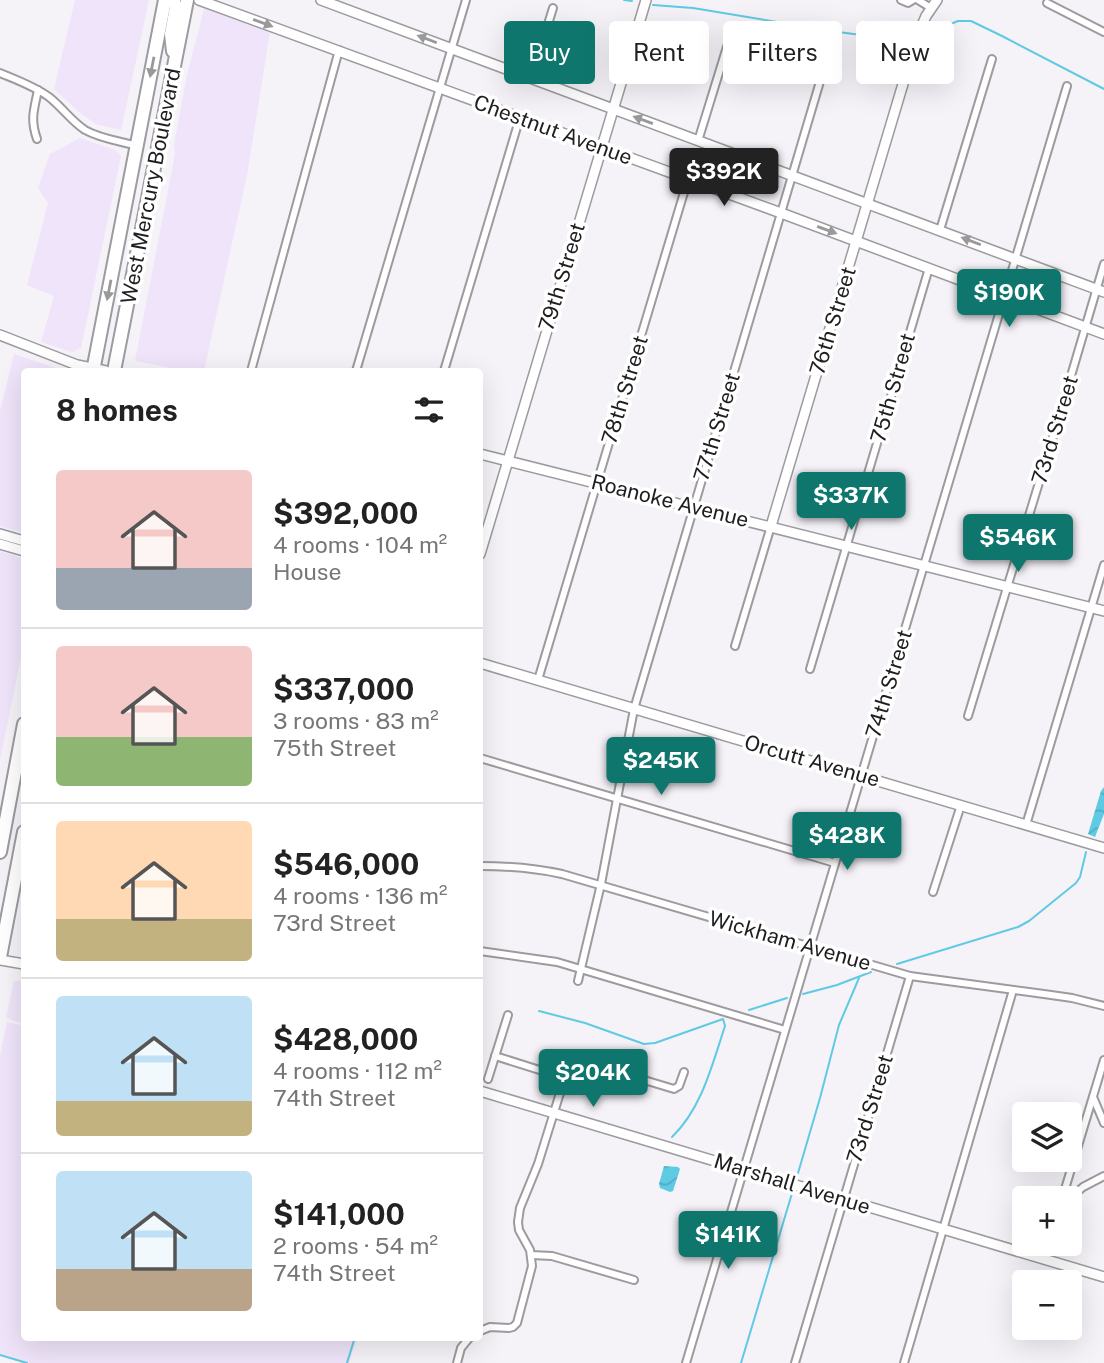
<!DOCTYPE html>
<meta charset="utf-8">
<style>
:root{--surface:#fff;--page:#f2f2f2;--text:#222;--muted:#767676;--line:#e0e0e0;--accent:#0f766e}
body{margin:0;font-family:"Public Sans",sans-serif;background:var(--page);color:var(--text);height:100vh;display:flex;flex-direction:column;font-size:26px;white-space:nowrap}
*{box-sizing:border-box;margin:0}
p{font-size:23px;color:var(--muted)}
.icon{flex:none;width:38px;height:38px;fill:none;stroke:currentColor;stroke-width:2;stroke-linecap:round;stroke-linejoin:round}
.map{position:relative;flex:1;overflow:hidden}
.sheet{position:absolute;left:21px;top:368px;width:462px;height:973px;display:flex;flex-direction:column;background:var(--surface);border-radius:7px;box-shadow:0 7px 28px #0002}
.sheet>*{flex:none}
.hud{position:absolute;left:504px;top:21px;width:494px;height:63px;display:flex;gap:14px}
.buttons{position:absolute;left:1012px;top:1102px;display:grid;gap:14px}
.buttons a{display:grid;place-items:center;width:70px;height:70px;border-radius:7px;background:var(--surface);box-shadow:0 7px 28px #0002;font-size:35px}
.price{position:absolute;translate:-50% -60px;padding:0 16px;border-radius:7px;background:var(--accent);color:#fff;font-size:23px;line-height:46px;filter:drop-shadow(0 2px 4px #0008)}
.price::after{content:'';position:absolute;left:50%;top:42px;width:21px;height:16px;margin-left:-10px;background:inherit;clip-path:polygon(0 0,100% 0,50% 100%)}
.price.on{background:#222;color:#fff}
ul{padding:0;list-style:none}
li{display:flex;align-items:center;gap:21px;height:175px;padding:0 35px}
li+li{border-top:2px solid var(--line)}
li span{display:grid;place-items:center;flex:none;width:196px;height:140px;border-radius:7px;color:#555}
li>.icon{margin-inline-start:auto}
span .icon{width:84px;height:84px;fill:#fffc;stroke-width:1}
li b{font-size:30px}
h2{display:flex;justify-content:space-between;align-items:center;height:84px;padding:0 35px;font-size:30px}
.chip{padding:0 24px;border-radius:7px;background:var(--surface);box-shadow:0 7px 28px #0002;font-size:24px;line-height:63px}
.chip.on{background:var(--accent);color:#fff}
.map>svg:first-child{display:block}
.commercial{fill:#efe4f9}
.water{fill:url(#water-waves)}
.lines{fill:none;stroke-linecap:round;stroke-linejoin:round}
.stream{stroke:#5fcae3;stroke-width:2}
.street-casing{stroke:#9d9aa0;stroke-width:10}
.secondary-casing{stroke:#9d9aa0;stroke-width:12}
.highway-casing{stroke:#9d9aa0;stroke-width:16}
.street{stroke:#fff;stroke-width:6}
.secondary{stroke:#fff;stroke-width:9}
.highway{stroke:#fff;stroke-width:12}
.oneway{fill:#9a999a}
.labels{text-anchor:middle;stroke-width:7;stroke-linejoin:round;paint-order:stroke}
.street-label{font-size:21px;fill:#1e1d1f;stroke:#fff}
</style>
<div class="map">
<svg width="1104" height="1363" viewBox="0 0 1104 1363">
<defs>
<pattern id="water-waves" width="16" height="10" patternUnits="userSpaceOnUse" patternTransform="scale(1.75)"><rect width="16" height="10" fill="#5fcae3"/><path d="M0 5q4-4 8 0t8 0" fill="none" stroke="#52adc2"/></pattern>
</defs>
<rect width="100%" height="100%" fill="#f5f2f8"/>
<g class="commercial">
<polygon points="75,0 149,0 121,130 96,124 79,112 54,89"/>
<polygon points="204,9 270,32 247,175 204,371 187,371 135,361 175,154 174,145 187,75"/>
<polygon points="80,138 115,150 121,156 81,348 72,352 41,342 54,296 27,285 48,203 38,188 50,154"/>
<polygon points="14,354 64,371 24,371 24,533 0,526 0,411"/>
<polygon points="0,551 24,559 24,643 0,760"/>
<polygon points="24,980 24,1023 14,1021 6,1017 14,981"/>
<polygon points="7,1022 24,1026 24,1337 358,1337 349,1363 25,1363 0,1356 0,1056"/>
</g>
<g class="water">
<polygon points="1104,787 1104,814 1095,837 1088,834 1101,791"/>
<polygon points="664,1166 678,1167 680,1169 673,1191 670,1192 660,1188 659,1184"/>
</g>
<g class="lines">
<g class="stream">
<polyline points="624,0 632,1"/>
<polyline points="653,5 693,8 831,31 906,41"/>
<polyline points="929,33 958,21 971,21 1002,36 1104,89"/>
<polyline points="897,964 1018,927 1029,921 1076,883 1080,877 1086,852"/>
<polyline points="803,994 837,985 871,972"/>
<polyline points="749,1010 787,998"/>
<path d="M539,1011l46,12 59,21 11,-1 68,-24 2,7c-13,39 -23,82 -53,111"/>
<polyline points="796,1180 820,1098 839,1025 859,978"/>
<polyline points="0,1355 27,1363"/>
<polyline points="347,1363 355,1337"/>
<polyline points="741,1363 793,1190"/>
</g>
<g class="street-casing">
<g id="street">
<polyline points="901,0 908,3 913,0"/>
<polyline points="918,0 931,8"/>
<polyline points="1047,3 1104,32"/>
<path d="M0,73c17,7 34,13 49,24 13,10 22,24 36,33 16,9 35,11 52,16"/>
<polyline points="531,79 553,8"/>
<path d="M37,139c-7,-20 -3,-29 1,-49"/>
<polyline points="698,141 730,37"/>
<polyline points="940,230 992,59"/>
<polyline points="251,371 339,50"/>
<polyline points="356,371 466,0"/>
<polyline points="444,371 520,117"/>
<polyline points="735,646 771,526"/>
<polyline points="810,669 929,268"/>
<polyline points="538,680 688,179"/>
<polyline points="968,716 1055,430 1104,264"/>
<polyline points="480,758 835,863"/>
<polyline points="1026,825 1104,565"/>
<path d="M480,866c28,0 54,2 82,8l348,102 134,18 28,4 32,8"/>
<polyline points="933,892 961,805"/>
<polyline points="480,951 557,962 785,1030"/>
<polyline points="578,981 601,884 634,709 832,41"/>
<polyline points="495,1056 568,1079"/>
<polyline points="488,1079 508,1015"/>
<polyline points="1093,1097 1104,1123"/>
<polyline points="1062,1199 1104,1060"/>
<polyline points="1069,1199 1083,1187 1104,1176"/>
<polyline points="531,1255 552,1256 634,1280"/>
<polyline points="1044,1259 1048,1244"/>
<polyline points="480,1331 490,1327 509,1328 513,1327 517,1323 532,1266 530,1250 519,1230 518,1222 520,1208 538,1164 560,1093 566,1081 580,1073 598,1068 611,1070 674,1089 679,1086 684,1072"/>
<polyline points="457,1363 461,1348 470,1337"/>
<polyline points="686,1363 1067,86"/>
<polyline points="795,1363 910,976"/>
<polyline points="904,1363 1013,990"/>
</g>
</g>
<g class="secondary-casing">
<g id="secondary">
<polyline points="199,0 781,213 1104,334"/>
<polyline points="321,0 1104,292"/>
<polyline points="0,335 77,365 106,371"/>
<polyline points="480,454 1104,611"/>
<polyline points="771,526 917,37 926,16 937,0"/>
<polyline points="0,534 24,541"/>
<polyline points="0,544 24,551"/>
<polyline points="480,554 646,0"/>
<polyline points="480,663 1104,848"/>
<polyline points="0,960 24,964"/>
<polyline points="480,1091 1104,1277"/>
</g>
</g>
<g class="highway-casing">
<g id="highway">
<polyline points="167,0 174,2 176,7 171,34 173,51"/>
<polyline points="93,371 165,0"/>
<polyline points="114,371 187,0"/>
<polyline points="0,852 24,724"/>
<polyline points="0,957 24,832"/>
</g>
</g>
<use href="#street" class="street"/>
<use href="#secondary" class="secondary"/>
<use href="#highway" class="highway"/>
</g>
<defs><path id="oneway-solid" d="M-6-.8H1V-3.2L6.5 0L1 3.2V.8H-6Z" transform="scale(1.75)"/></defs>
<g class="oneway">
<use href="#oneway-solid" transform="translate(263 23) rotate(20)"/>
<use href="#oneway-solid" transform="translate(427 39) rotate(-159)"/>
<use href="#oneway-solid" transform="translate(152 67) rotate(101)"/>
<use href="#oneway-solid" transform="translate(643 120) rotate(-160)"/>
<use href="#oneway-solid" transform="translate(827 230) rotate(20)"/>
<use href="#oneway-solid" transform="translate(971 241) rotate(-159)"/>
<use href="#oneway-solid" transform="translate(109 290) rotate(101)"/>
</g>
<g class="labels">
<g class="street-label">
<text transform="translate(553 130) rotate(20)" y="7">Chestnut Avenue</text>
<text transform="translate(151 186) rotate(-79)" y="7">West Mercury Boulevard</text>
<text transform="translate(562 277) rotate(-73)" y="7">79th Street</text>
<text transform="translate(833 321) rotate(-73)" y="7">76th Street</text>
<text transform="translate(893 388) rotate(-74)" y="7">75th Street</text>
<text transform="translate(625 390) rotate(-73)" y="7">78th Street</text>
<text transform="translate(717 427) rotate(-73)" y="7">77th Street</text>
<text transform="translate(1055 430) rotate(-73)" y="7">73rd Street</text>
<text transform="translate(670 501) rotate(14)" y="7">Roanoke Avenue</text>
<text transform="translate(889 684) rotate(-73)" y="7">74th Street</text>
<text transform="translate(812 761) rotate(16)" y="7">Orcutt Avenue</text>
<text transform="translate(790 941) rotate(16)" y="7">Wickham Avenue</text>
<text transform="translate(870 1109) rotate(-73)" y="7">73rd Street</text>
<text transform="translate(792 1184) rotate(17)" y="7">Marshall Avenue</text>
</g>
</g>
</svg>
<div class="buttons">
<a><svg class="icon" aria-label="layers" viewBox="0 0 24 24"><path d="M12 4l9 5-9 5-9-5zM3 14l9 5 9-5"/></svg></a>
<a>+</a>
<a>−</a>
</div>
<b class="price on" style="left:724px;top:208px">$392K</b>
<b class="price" style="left:1009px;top:329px">$190K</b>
<b class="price" style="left:851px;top:532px">$337K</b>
<b class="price" style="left:1018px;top:574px">$546K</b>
<b class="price" style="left:661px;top:797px">$245K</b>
<b class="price" style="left:847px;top:872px">$428K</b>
<b class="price" style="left:593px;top:1109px">$204K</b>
<b class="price" style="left:728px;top:1271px">$141K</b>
<div class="hud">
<a class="chip on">Buy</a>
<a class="chip">Rent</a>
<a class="chip">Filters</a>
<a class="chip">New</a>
</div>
<section class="sheet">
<h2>8 homes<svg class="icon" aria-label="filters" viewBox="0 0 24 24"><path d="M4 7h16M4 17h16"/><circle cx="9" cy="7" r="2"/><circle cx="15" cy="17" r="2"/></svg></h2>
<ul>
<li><span style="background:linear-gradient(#f6c9c9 70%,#9aa5b1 0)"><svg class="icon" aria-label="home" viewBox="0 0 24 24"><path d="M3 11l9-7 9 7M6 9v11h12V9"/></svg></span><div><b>$392,000</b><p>4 rooms · 104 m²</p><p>House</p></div></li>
<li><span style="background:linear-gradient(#f6c9c9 65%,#8fb573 0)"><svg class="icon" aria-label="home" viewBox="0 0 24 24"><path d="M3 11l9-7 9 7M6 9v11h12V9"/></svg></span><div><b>$337,000</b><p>3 rooms · 83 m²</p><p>75th Street</p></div></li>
<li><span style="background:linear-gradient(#ffd9b3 70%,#c2b280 0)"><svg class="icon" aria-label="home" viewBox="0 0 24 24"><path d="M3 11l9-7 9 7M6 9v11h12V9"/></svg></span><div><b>$546,000</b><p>4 rooms · 136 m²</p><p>73rd Street</p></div></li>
<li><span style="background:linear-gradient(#bfe0f5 75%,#c2b280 0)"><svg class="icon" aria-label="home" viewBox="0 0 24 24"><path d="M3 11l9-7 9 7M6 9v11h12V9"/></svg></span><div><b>$428,000</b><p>4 rooms · 112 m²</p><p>74th Street</p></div></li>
<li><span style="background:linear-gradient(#bfe0f5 70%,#b9a48a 0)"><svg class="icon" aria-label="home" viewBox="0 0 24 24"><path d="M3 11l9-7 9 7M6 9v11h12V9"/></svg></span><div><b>$141,000</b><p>2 rooms · 54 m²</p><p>74th Street</p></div></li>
</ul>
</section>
</div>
